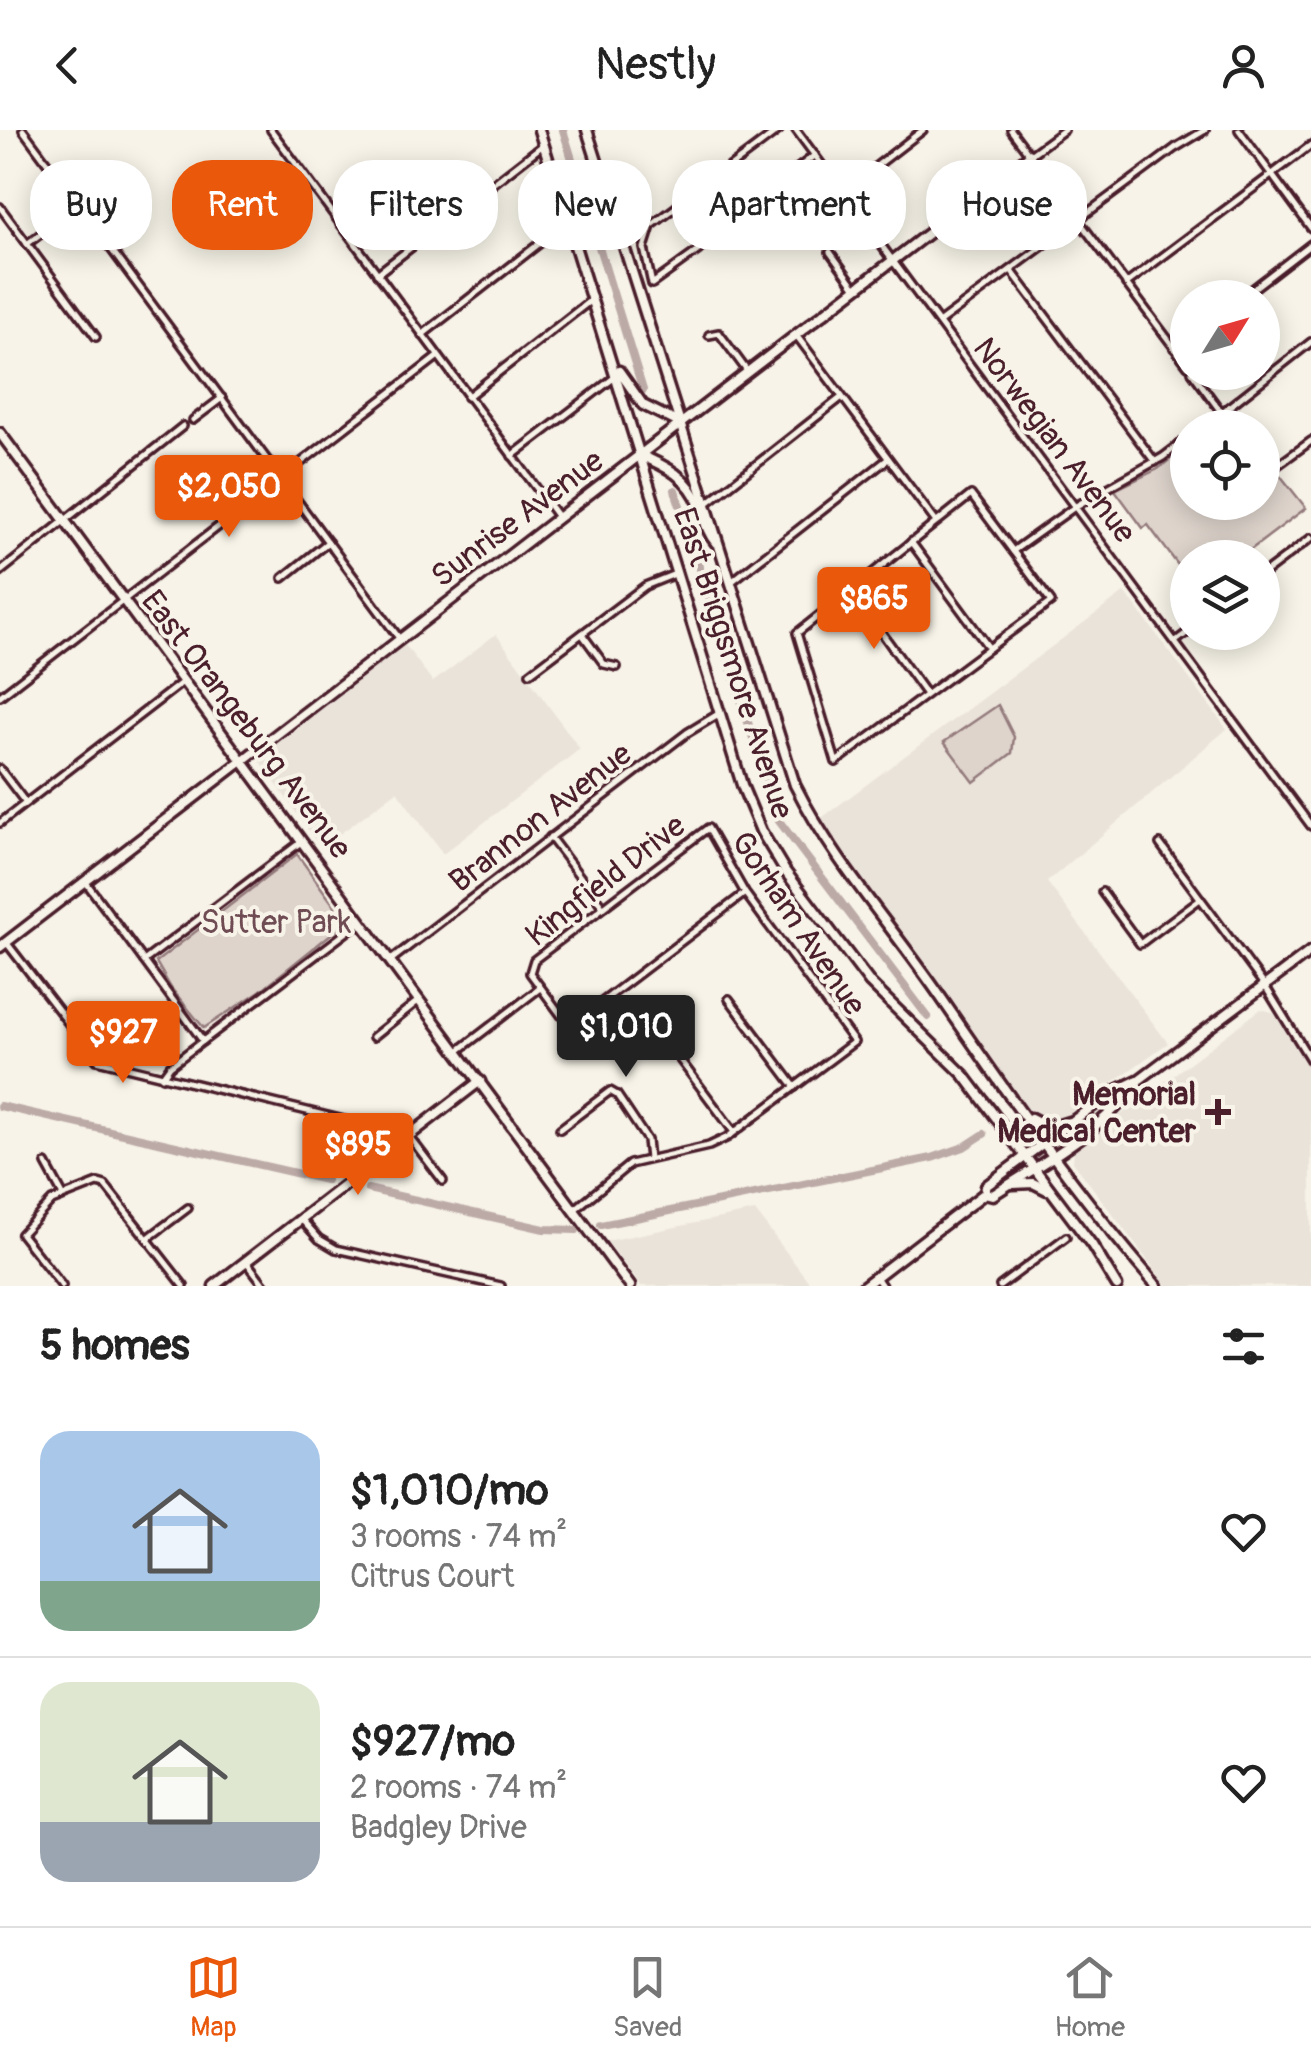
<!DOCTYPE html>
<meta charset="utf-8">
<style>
:root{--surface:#fff;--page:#f2f2f2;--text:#222;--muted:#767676;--line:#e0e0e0;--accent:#ea580c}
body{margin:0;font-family:Pangolin,sans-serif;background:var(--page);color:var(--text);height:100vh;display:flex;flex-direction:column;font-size:38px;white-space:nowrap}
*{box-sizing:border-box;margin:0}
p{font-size:32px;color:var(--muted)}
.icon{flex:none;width:55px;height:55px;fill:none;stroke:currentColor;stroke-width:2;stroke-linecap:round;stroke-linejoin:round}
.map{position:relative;height:1156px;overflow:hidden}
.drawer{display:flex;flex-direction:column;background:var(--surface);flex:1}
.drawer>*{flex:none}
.banner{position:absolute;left:30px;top:30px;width:1252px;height:90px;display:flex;gap:20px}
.needle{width:65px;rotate:53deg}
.fabs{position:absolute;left:1170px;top:150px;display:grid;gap:20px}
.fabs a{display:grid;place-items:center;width:110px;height:110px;border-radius:50%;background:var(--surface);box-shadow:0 5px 25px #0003;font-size:50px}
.price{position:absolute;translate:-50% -85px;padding:0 22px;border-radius:10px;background:var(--accent);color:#fff;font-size:32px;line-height:65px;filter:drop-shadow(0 2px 5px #0008)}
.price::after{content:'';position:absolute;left:50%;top:60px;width:30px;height:22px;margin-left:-15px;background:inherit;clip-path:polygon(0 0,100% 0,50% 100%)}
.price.selected{background:#222;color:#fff}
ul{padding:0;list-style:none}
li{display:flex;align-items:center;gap:30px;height:250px;padding:0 40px}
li+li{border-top:2px solid var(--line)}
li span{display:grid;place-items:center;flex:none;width:280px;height:200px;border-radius:30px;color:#555}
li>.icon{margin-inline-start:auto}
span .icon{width:120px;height:120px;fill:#fffc;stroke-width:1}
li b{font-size:42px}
h2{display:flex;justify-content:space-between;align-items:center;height:120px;padding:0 40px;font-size:42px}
.pill{padding:0 35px;border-radius:40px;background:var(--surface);box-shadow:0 5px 25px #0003;font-size:35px;line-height:90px}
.pill.selected{background:var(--accent);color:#fff}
header{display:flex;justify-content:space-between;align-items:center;height:130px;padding:0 40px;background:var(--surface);font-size:45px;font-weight:600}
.dock{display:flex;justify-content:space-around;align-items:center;height:140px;border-top:2px solid var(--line);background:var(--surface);font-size:28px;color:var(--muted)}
.dock a{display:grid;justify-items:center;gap:5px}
.dock .selected{color:var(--accent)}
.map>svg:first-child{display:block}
.built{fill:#eae3da}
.green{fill:#ded4cc;stroke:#947a7c;stroke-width:2.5}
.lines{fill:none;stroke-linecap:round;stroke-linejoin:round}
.canal{stroke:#bcaaa7;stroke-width:8}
.street-casing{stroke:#4a1f2b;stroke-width:12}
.secondary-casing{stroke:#4a1f2b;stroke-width:15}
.street{stroke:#f7f3e8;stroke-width:5}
.secondary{stroke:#f7f3e8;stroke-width:8}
.poi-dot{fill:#4a1f2b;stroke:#f7f3e8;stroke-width:4}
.labels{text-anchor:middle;stroke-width:8;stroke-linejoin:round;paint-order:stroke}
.street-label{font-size:32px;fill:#4a1f2b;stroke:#f7f3e8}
.park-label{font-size:32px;fill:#6f4c53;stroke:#f7f3e8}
.poi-label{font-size:32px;font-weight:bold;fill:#4a1f2b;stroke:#f7f3e8;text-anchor:end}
</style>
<header><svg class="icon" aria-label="back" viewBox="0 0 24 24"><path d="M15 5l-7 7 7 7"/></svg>Nestly<svg class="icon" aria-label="person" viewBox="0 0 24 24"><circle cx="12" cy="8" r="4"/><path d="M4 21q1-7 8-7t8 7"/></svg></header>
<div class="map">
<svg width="1311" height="1156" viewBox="0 0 1311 1156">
<rect width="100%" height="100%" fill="#f7f3e8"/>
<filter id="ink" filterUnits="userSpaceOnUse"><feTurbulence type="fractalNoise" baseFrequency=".01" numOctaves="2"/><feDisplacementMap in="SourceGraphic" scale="20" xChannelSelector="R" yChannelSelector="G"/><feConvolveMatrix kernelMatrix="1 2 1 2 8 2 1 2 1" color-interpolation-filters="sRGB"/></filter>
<g filter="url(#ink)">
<g class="built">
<polygon points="1125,462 1227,599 1047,752 1168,913 1054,994 1048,994 1036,992 965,900 819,690"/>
<polygon points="496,504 580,619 443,724 397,661 321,718 258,628 405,515 433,552"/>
<polygon points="1261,879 1272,882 1278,888 1311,944 1311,1156 1167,1156 1073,1032 1074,1020"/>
<polygon points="755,1081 812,1156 641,1156 607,1111"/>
</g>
<g class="green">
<polygon points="1187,316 1188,372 1262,372 1263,354 1280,345 1306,378 1241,427 1188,428 1187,447 1148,395 1143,398 1115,360 1158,339"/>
<polygon points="998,575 1014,607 1012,623 974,652 944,612"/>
<polygon points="297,724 346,792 260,861 204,898 171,858 156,832"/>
</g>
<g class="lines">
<g class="canal">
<polyline points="563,0 643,260"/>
<polyline points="675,360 779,691 928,887"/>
<polyline points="0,976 326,1050"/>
<polyline points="368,1059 544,1099 576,1100"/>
<polyline points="601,1095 932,1028 964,1017 984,1004"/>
</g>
<g class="street-casing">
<g id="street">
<polyline points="23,0 399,508"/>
<polyline points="271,0 558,387"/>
<polyline points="796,0 1311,696"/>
<polyline points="1011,0 1188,236"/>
<polyline points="1239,0 1311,98"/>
<polyline points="1030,25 1064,0"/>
<polyline points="776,55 815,25"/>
<polyline points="843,62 923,0"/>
<polyline points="0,77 96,207"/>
<polyline points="27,114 79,75"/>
<polyline points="699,120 652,154 644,118 651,96 779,0"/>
<polyline points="830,122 856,158"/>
<polyline points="1011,140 1155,332"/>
<polyline points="377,144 543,15"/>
<polyline points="1126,154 1311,15"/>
<polyline points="1241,168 1311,114"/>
<polyline points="940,192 1175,18 1205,0"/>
<polyline points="422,205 567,92"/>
<polyline points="709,205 719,203 747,241"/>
<polyline points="796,205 936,392"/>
<polyline points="1174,218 1188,208"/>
<polyline points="1192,242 1233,298"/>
<polyline points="467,267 591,170"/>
<polyline points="193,290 222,268"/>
<polyline points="1202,298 1311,212"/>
<polyline points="512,326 615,247"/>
<polyline points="1262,337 1267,343 1311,311"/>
<polygon points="971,365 1051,472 836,632 797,503"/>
<polyline points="706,374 842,267"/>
<polyline points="911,412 989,518"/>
<polyline points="1013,421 1076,376 1163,327 1188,308"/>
<polyline points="0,442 183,296"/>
<polyline points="1262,445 1311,408"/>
<polyline points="283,448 328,412"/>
<polyline points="730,453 888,329"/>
<polyline points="851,460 925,563"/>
<polyline points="582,504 604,534 617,537"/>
<polyline points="1176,511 1188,502"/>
<polyline points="530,543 645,456 675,444"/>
<polyline points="0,566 437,227"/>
<polyline points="0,639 25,672"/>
<polyline points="0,693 184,551"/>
<polyline points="550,707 603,777"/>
<polyline points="1160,714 1265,856 1311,931"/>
<polyline points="85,751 203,911"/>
<polyline points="1102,762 1140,814 1200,769"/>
<polyline points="6,812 97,930 373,997 384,1004 394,1016"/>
<polyline points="391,830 687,603 720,583"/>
<polyline points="144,831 301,712"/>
<polyline points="729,869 795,957"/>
<polyline points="373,907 418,871"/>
<polyline points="669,915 734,1002"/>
<polyline points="458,921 540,858"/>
<polyline points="162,947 170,936 360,792"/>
<polyline points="560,999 610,961 617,965 647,1010 649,1029"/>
<polyline points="408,1005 443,1051"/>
<polyline points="46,1034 63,1065"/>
<polyline points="574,1080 630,1034 709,1016 728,1007 854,912 745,763 708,698 534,830 530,843 564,889 577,891 745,763"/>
<polyline points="302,1090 319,1109 336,1119 501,1156"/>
<polyline points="147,1109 188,1078"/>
<polyline points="246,1131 265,1156"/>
<polyline points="876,1147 882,1156"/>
<polyline points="62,1156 21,1104 52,1071 98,1053 105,1055 184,1156"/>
<polyline points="1000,1156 1066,1107"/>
</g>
</g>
<g class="secondary-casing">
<g id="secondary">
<polyline points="539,0 743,658 761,701 785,741 870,853 964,945 1092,1115 1117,1156"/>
<path d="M587,0l208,655c39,78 98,142 147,214 67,98 137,197 215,287"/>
<polyline points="619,241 643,275 681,294"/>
<polyline points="0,303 630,1156"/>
<path d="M640,325c26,11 49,22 60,51 5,14 6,25 16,37"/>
<polyline points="0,817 1030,25"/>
<polyline points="1031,988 1050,998 1069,992"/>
<polyline points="1013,1054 1033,1053 1047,1060"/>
<path d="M985,1063l8,2c50,-33 108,-63 144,-112"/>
<polyline points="214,1156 480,951"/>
<polyline points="864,1156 985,1063 986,1056 1109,964 1140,949 1311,821"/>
</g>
</g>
<use href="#street" class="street"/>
<use href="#secondary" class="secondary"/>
</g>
</g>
<path class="poi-dot" d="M1213 967h10v10h10v10h-10v10h-10v-10h-10v-10h10z"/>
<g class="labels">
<g class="street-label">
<text transform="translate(1055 310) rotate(53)" y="11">Norwegian Avenue</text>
<text transform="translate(517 388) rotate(-37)" y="11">Sunrise Avenue</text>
<text transform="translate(734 533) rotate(72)" y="11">East Briggsmore Avenue</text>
<text transform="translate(247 594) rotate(53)" y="11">East Orangeburg Avenue</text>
<text transform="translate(540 687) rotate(-38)" y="11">Brannon Avenue</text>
<text transform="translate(605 750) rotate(-38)" y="11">Kingfield Drive</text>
<text transform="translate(799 793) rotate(56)" y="11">Gorham Avenue</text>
</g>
<g class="park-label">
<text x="276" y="803">Sutter Park</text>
</g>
<g class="poi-label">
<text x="1196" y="975">Memorial<tspan x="1196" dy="37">Medical Center</tspan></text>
</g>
</g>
</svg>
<div class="fabs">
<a><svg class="needle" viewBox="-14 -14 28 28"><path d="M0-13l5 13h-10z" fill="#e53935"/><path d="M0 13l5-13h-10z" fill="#767676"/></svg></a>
<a><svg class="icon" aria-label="locate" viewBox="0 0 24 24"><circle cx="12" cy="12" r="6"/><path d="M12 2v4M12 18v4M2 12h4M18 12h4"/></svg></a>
<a><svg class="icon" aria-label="layers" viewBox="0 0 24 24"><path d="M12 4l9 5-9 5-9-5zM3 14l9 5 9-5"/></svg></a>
</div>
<b class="price" style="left:229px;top:410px">$2,050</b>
<b class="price" style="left:874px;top:522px">$865</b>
<b class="price selected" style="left:626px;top:950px">$1,010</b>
<b class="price" style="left:123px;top:956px">$927</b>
<b class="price" style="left:358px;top:1068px">$895</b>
<div class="banner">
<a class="pill">Buy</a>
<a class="pill selected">Rent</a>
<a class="pill">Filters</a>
<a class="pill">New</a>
<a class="pill">Apartment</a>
<a class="pill">House</a>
</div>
</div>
<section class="drawer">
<h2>5 homes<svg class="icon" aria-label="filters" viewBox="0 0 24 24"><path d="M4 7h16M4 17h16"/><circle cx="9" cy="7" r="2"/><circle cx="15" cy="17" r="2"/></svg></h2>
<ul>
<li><span style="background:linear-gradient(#a9c7e8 75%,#7fa58c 0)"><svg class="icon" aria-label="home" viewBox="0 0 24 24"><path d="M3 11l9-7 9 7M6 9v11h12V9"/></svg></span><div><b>$1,010/mo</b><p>3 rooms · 74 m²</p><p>Citrus Court</p></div><svg class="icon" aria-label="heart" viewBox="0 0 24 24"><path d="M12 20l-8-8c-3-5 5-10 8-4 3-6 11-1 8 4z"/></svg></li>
<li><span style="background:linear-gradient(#dfe7d0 70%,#9aa5b1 0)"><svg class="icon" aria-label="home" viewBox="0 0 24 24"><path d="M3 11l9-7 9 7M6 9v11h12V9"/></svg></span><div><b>$927/mo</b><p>2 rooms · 74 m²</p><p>Badgley Drive</p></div><svg class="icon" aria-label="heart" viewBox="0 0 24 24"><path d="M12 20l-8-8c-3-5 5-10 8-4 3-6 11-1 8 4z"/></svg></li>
</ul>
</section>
<nav class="dock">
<a class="selected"><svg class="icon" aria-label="map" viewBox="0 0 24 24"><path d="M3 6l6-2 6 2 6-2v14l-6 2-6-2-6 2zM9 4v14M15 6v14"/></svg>Map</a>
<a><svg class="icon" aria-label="saved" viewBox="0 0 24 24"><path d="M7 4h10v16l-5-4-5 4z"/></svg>Saved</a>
<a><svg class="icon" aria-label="home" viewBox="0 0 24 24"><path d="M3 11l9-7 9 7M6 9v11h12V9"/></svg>Home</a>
</nav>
